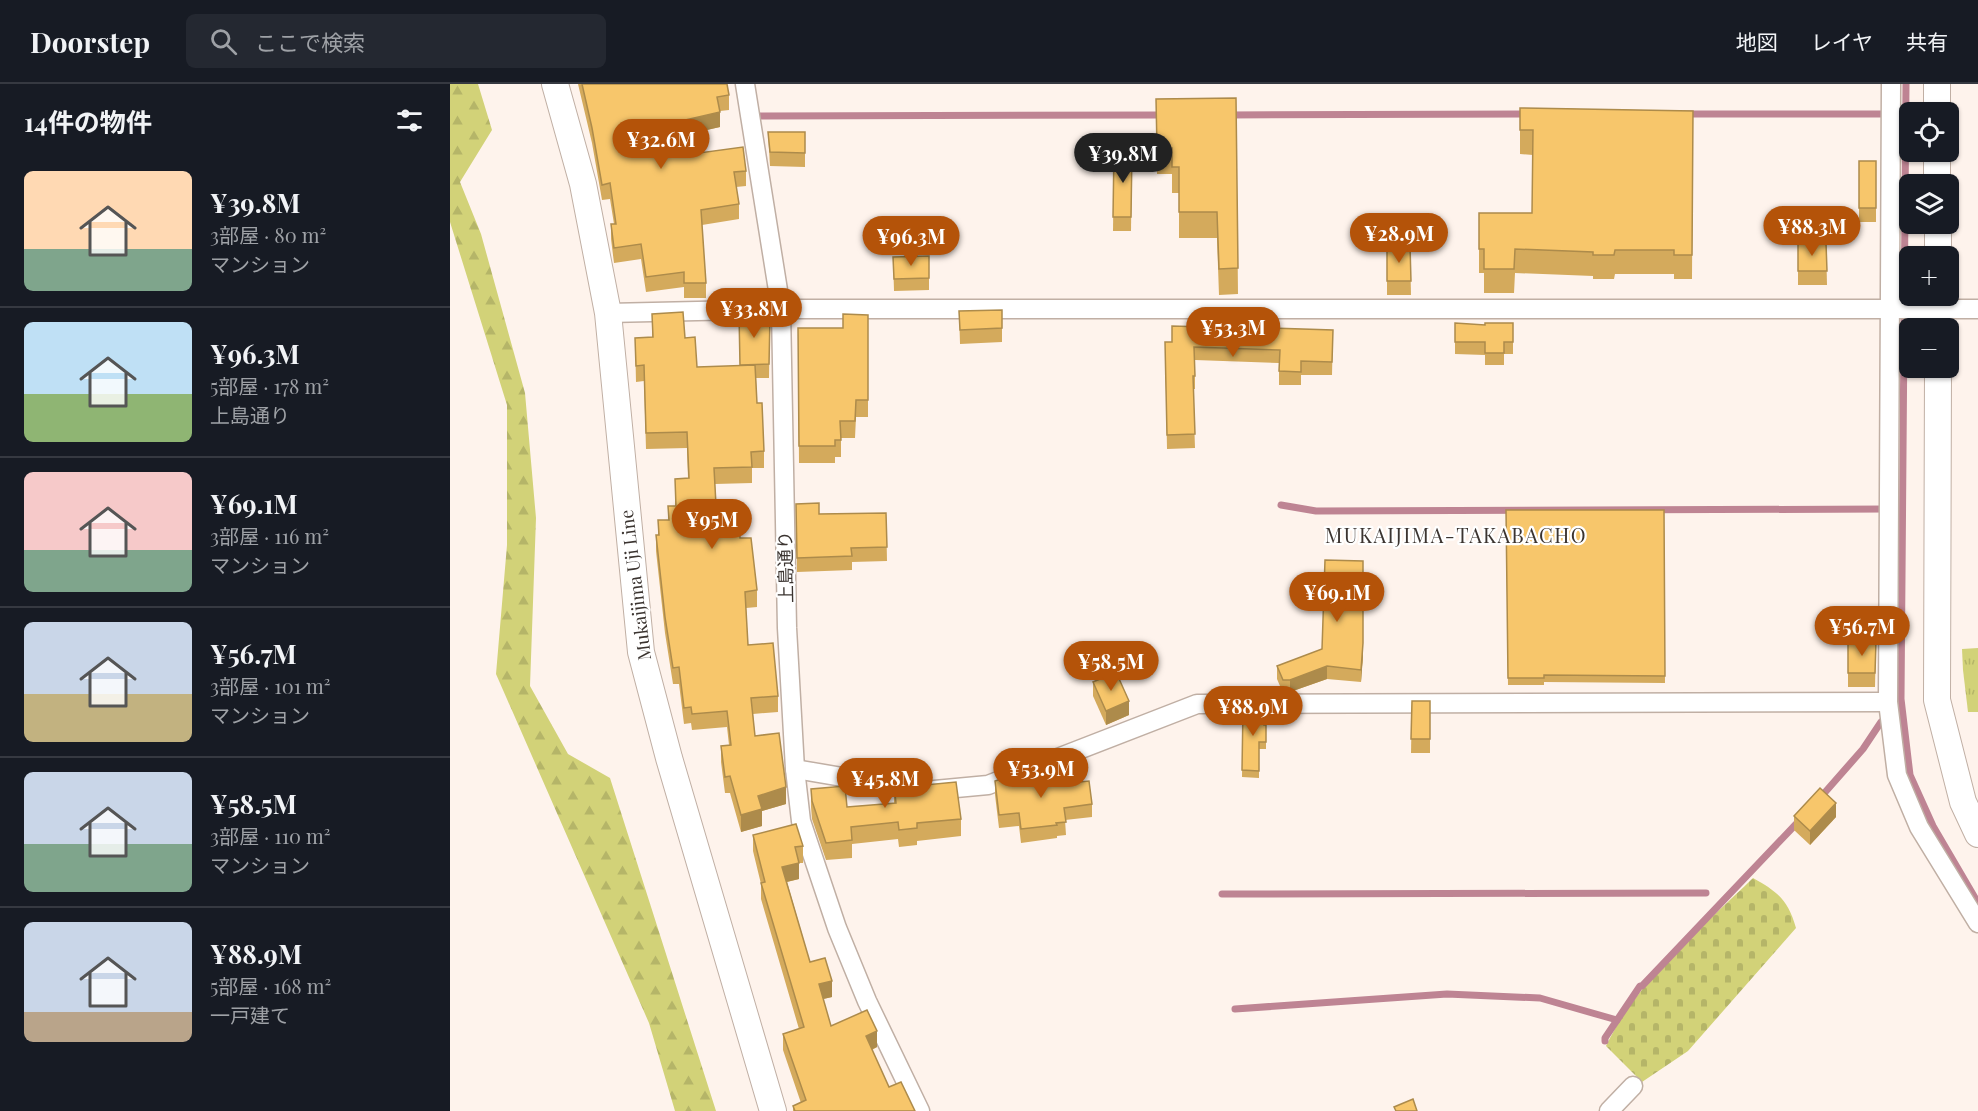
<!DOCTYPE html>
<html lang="ja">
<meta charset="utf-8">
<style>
:root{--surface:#171b24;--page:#242831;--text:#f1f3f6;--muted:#9ea1a6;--line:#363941;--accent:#b45309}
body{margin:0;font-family:"Playfair Display","Noto Sans JP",serif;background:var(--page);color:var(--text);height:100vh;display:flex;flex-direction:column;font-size:22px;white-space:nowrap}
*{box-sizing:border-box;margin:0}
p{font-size:20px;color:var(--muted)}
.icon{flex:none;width:33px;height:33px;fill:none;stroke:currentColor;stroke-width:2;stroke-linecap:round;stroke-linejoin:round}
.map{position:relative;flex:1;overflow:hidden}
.sheet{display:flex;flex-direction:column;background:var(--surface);width:450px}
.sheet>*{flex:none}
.controls{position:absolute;left:1449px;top:18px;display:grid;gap:12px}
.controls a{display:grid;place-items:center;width:60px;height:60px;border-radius:9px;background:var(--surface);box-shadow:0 2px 4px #0004;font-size:30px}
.price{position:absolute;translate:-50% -51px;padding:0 14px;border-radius:21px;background:var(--accent);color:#fff;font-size:20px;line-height:39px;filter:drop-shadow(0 2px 3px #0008)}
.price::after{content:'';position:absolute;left:50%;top:36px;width:18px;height:14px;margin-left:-9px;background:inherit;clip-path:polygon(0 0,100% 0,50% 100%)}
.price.selected{background:#222;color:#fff}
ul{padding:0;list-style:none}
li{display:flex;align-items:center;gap:18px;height:150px;padding:0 24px}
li+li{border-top:2px solid var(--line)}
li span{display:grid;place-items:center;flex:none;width:168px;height:120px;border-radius:9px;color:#555}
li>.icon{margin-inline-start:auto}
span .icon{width:72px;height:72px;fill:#fffc;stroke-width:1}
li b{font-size:26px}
h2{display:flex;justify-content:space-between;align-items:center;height:72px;padding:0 24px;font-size:26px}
header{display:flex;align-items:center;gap:36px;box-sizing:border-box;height:84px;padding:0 30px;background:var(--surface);border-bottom:2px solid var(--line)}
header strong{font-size:28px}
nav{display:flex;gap:33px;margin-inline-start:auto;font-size:21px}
.search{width:420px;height:54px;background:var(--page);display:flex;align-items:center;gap:15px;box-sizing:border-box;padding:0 21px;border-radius:9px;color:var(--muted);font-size:22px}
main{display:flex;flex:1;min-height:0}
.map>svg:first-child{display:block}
.grass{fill:url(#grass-tufts)}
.forest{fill:url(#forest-firs)}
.cemetery{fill:url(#cemetery-stones)}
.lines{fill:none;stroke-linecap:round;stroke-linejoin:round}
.stream{stroke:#be8493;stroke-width:7}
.street-casing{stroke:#c0afa4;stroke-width:21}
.secondary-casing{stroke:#c0afa4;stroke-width:28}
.street{stroke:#fff;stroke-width:18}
.secondary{stroke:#fff;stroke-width:26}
.wall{fill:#d4aa5c}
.shaded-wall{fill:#ad8b4b}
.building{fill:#f7c66b;stroke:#ad8b4b;stroke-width:1.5}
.labels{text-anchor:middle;stroke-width:4.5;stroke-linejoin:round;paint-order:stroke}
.street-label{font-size:18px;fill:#3b3430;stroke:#fff}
.neighbourhood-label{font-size:20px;letter-spacing:1.5px;fill:#3b3430;stroke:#fff}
</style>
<header>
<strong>Doorstep</strong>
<div class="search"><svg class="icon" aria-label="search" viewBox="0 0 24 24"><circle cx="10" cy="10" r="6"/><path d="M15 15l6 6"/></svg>ここで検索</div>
<nav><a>地図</a><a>レイヤ</a><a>共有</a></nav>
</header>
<main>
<section class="sheet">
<h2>14件の物件<svg class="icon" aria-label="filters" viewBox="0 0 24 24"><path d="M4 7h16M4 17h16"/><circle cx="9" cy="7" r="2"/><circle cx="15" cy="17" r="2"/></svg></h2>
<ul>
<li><span style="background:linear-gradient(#ffd9b3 65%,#7fa58c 0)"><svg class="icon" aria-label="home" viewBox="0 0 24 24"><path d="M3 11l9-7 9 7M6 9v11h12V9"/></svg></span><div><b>¥39.8M</b><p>3部屋 · 80 m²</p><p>マンション</p></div></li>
<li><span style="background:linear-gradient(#bfe0f5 60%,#8fb573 0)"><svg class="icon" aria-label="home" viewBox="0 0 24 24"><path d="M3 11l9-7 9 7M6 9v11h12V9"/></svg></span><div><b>¥96.3M</b><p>5部屋 · 178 m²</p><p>上島通り</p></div></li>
<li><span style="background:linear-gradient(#f6c9c9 65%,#7fa58c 0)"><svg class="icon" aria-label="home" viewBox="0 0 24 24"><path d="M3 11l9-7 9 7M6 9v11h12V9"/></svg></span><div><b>¥69.1M</b><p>3部屋 · 116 m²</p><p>マンション</p></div></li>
<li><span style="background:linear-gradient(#c9d6e8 60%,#c2b280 0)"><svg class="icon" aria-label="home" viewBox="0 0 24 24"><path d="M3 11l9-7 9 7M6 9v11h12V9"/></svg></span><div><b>¥56.7M</b><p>3部屋 · 101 m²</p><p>マンション</p></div></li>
<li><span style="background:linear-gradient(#c9d6e8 60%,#7fa58c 0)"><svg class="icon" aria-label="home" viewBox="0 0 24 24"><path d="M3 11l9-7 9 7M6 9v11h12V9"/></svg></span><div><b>¥58.5M</b><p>3部屋 · 110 m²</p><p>マンション</p></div></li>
<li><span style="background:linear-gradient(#c9d6e8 75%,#b9a48a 0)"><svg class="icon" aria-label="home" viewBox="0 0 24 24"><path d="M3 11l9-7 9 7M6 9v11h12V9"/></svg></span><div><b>¥88.9M</b><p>5部屋 · 168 m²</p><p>一戸建て</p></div></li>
</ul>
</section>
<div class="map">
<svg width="1528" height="1027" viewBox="0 0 1528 1027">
<defs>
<pattern id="grass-tufts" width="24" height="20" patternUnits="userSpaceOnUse" patternTransform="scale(1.5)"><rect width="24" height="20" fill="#d2d278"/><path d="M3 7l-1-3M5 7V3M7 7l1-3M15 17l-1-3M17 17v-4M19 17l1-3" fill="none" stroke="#b5b568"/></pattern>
<pattern id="forest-firs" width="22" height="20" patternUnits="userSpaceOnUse" patternTransform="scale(1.5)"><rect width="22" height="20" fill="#d2d278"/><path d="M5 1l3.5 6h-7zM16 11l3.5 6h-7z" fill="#b5b568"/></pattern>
<pattern id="cemetery-stones" width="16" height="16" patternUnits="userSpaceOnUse" patternTransform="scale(1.5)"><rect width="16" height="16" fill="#d2d278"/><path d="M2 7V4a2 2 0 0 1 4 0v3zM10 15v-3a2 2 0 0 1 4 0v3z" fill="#b5b568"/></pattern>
</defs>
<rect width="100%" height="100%" fill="#fef3ec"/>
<polygon class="grass" points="1528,564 1528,628 1518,628 1513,586 1512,565"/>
<polygon class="forest" points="0,0 28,0 42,46 10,98 31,150 75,309 86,434 80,602 118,670 160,694 266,1027 225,1027 199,939 46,590 57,461 57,321 0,138"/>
<path class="cemetery" d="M1303,794c25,14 35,22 43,50l-108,123 -46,31 -36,-36c32,-67 95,-117 147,-168z"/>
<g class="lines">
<g class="stream">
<polyline points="1456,0 1451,615 1460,691 1483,742 1528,819"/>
<polyline points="1234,30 1455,30"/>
<polyline points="778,31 1079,30"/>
<polyline points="308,32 713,31"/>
<polyline points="831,421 866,427 1437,425"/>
<polyline points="1370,714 1413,665 1431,638"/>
<polyline points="772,810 1256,809"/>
<polyline points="785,925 997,910 1090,914 1167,936"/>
<polyline points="1155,957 1155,954 1190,902 1192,902 1348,738"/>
</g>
<g class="street-casing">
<g id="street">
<polyline points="295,0 331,225 337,544 345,685 351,737 387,844 417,917 470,1027"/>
<polyline points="1441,0 1438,618 1447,691 1469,743 1528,839"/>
<polyline points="158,229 331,225 1528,225"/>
<polyline points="345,685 474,707 538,701 747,620 1438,618"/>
<polyline points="1159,1027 1183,1002"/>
</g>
</g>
<g class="secondary-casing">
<g id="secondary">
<polyline points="105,0 133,100 158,229 191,568 219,674 323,1027"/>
<polyline points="1487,0 1487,28"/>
<polyline points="1487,68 1487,100"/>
<polyline points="1488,140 1488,172"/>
<polyline points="1488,244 1488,212"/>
<polyline points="1488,284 1487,616 1513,718 1528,750"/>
</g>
</g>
<use href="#street" class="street"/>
<use href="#secondary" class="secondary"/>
</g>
<g class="wall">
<polygon points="128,0 277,0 279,11 279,26 270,27 270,43 238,50 242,70 296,87 296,102 286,103 289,120 289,135 252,141 256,199 256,214 234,214 234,203 196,208 191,175 164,179 161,155 161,140 164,140 160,115 152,116 142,59"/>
<polygon points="786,14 788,210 769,211 767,154 729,154 729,109 722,109 722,90 707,90 706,15"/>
<polygon points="1070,24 1243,27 1242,195 1224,195 1224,190 1165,190 1164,195 1143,195 1143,192 1065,189 1064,209 1034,209 1034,189 1029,189 1029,129 1082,129 1083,71 1070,70"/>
<polygon points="318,48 355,48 355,83 320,82"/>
<polygon points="664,66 682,66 681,147 663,147"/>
<rect x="1409" y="77" width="17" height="61"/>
<polygon points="1376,159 1377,201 1348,201 1348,160"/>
<polygon points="937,162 960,162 961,211 937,211"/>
<polygon points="479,172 479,206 444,207 443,173"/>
<polygon points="509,227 552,244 552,258 510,260"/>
<polygon points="202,230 235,254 247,283 290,282 289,230 320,232 319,294 306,294 307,319 314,367 314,384 302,384 302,399 265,400 266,421 290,454 307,506 307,523 296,524 298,561 328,612 328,628 303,630 305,652 336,720 312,727 312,742 291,748 280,709 275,709 271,678 271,662 279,661 277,643 242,646 241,639 234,640 229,600 223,600 215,549 206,467 206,451 208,451 208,436 218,436 218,422 225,422 225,395 238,394 237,364 196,365 194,297 186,298 185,254 202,253"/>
<polygon points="418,231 418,333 406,333 405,354 391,354 391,373 385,373 385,379 349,379 348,244 393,244"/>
<polygon points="1005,239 1035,241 1063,239 1063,270 1054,270 1054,281 1035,281 1035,271 1005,270"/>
<polygon points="821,244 883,246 882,291 851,291 851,301 829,301 829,279 745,276 745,305 743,305 745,364 717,365 715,258 722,258"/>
<polygon points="346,420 369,430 436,429 437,477 402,478 402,486 347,488"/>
<polygon points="1056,426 1214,426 1215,599 1094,598 1094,601 1058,601"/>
<polygon points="1398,556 1426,557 1425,603 1398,603"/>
<polygon points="872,565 913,571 911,598 877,595 840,608 833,609 827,595 827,582"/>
<polygon points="643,598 679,631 656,641 643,612"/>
<polygon points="962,617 980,617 980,669 961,669"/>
<polygon points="793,624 814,641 816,641 816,665 809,665 809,694 792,693"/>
<polygon points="620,695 630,698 642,720 642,733 615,736 616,751 607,752 607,754 571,759 569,742 549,744 545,711 545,697 562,699"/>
<polygon points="444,700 511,735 511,752 467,757 467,761 449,763 448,755 402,760 402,774 376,776 362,735 361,723 361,705 397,723 444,719"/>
<polygon points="1344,732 1386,733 1360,761 1344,746"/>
<polygon points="303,751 353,762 353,779 349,779 349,795 337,798 360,878 382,913 373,915 381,942 427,963 422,966 439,1003 465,1027 343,1027 343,1022 351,1019 333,966 333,950 349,945 311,815 311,800 303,767"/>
</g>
<g class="shaded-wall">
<polygon points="270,28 270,43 235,51 235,36"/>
<polygon points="913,559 913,571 911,598 911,586"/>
<polygon points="877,582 877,595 840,608 840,596"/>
<polygon points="679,617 679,631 656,641 656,627"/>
<polygon points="336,703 336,720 312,727 312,742 291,748 291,731 308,712"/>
<polygon points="1386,719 1386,733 1360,761 1360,747"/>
<polygon points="349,779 349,795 332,799 332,783"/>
<polygon points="382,897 382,913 369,916 369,900"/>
<polygon points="427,947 427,963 416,968 416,952"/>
</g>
<g class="building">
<polygon points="132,0 277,0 279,11 267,13 270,28 235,36 242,70 293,63 296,87 284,88 289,120 251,126 256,199 234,199 234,188 196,193 191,160 164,164 161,140 166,140 160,99 152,101 142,44"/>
<polygon points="786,14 788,184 769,185 767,128 729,128 729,83 722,83 722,64 707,64 706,15"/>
<polygon points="1070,24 1243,27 1242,171 1224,171 1224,166 1165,166 1164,171 1143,171 1143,168 1065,165 1064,185 1034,185 1034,165 1029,165 1029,129 1082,129 1083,46 1070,46"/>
<polygon points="318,48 355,48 355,69 320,68"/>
<polygon points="664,66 682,66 681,133 663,133"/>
<rect x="1409" y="77" width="17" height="47"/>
<polygon points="1376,159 1377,187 1348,187 1348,160"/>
<polygon points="937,162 960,162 961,197 937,197"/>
<polygon points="479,172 479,194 444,195 443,173"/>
<polygon points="552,226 552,244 510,246 509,227"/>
<polygon points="233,228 235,254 245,253 247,283 305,281 307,319 312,319 314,367 301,368 302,383 264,384 266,421 288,421 290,454 301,454 307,506 295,508 298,561 323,559 328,612 301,614 305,652 329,649 336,703 308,712 312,725 291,731 280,692 275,693 271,662 281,661 277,627 242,630 241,623 234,624 229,583 223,584 215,533 206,451 209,451 208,436 219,436 218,422 226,422 225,395 239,394 237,348 196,349 194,281 186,282 185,254 203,253 202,230"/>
<polygon points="308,229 320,232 319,280 290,281 289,230"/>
<polygon points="393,230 418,231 418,316 406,316 405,337 390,337 391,356 385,356 385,362 349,362 348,244 393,244"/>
<polygon points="801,232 821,233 821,244 883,246 882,278 851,277 851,288 829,287 830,266 744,263 745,292 743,292 745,350 717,351 715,258 722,258 722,242 790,244 790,234 801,234"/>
<polygon points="1005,239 1035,241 1035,239 1063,239 1063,258 1054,258 1054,269 1035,269 1035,258 1005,258"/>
<polygon points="369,419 369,430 436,429 437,463 401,464 402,472 347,474 346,420"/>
<polygon points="1056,426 1214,426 1215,592 1094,591 1094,594 1058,594"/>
<polygon points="875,476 913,477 913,559 911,586 877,582 840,596 833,596 827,582 872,565"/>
<polygon points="1398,556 1426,557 1425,589 1398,589"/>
<polygon points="666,588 679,617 656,627 643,598"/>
<polygon points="962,617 980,617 980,655 961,655"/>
<polygon points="793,624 814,624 814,641 816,641 816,658 809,658 809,687 792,686"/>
<polygon points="562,691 562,699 620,691 620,695 629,694 630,698 639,697 642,720 614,724 616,738 606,739 607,741 571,745 569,729 549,731 545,697"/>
<polygon points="460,698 475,701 506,698 511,735 467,739 467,744 449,746 448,738 401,743 402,756 376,759 362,717 361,705 395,702 397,723 446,719 444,700"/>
<polygon points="1370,704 1386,719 1360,747 1344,732"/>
<polygon points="346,740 353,762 345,763 349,779 332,783 360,878 375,874 382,897 369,900 381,942 417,926 427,947 416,952 439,1003 451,998 465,1027 345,1027 343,1022 356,1016 333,950 354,943 311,799 315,798 303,751"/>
<polygon points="963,1015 967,1027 946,1027 944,1023"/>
</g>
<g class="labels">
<g class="street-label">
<text transform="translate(336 483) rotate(-91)" y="6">上島通り</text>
<text transform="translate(186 501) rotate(-97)" y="6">Mukaijima Uji Line</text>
</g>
<g class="neighbourhood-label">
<text x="1006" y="459">MUKAIJIMA-TAKABACHO</text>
</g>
</g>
</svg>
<div class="controls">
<a><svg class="icon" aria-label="locate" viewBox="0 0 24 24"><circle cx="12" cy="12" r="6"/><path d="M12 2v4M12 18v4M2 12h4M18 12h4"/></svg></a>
<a><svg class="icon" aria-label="layers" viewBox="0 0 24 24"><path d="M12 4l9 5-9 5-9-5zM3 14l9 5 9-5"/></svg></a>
<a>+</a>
<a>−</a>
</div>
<b class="price" style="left:211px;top:86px">¥32.6M</b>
<b class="price selected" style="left:673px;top:100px">¥39.8M</b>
<b class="price" style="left:1362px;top:173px">¥88.3M</b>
<b class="price" style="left:949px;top:180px">¥28.9M</b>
<b class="price" style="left:461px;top:183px">¥96.3M</b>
<b class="price" style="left:304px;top:255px">¥33.8M</b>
<b class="price" style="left:783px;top:274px">¥53.3M</b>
<b class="price" style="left:262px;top:466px">¥95M</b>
<b class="price" style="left:887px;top:539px">¥69.1M</b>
<b class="price" style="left:1412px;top:573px">¥56.7M</b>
<b class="price" style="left:661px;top:608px">¥58.5M</b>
<b class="price" style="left:803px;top:653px">¥88.9M</b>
<b class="price" style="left:591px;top:715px">¥53.9M</b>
<b class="price" style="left:435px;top:725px">¥45.8M</b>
</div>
</main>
